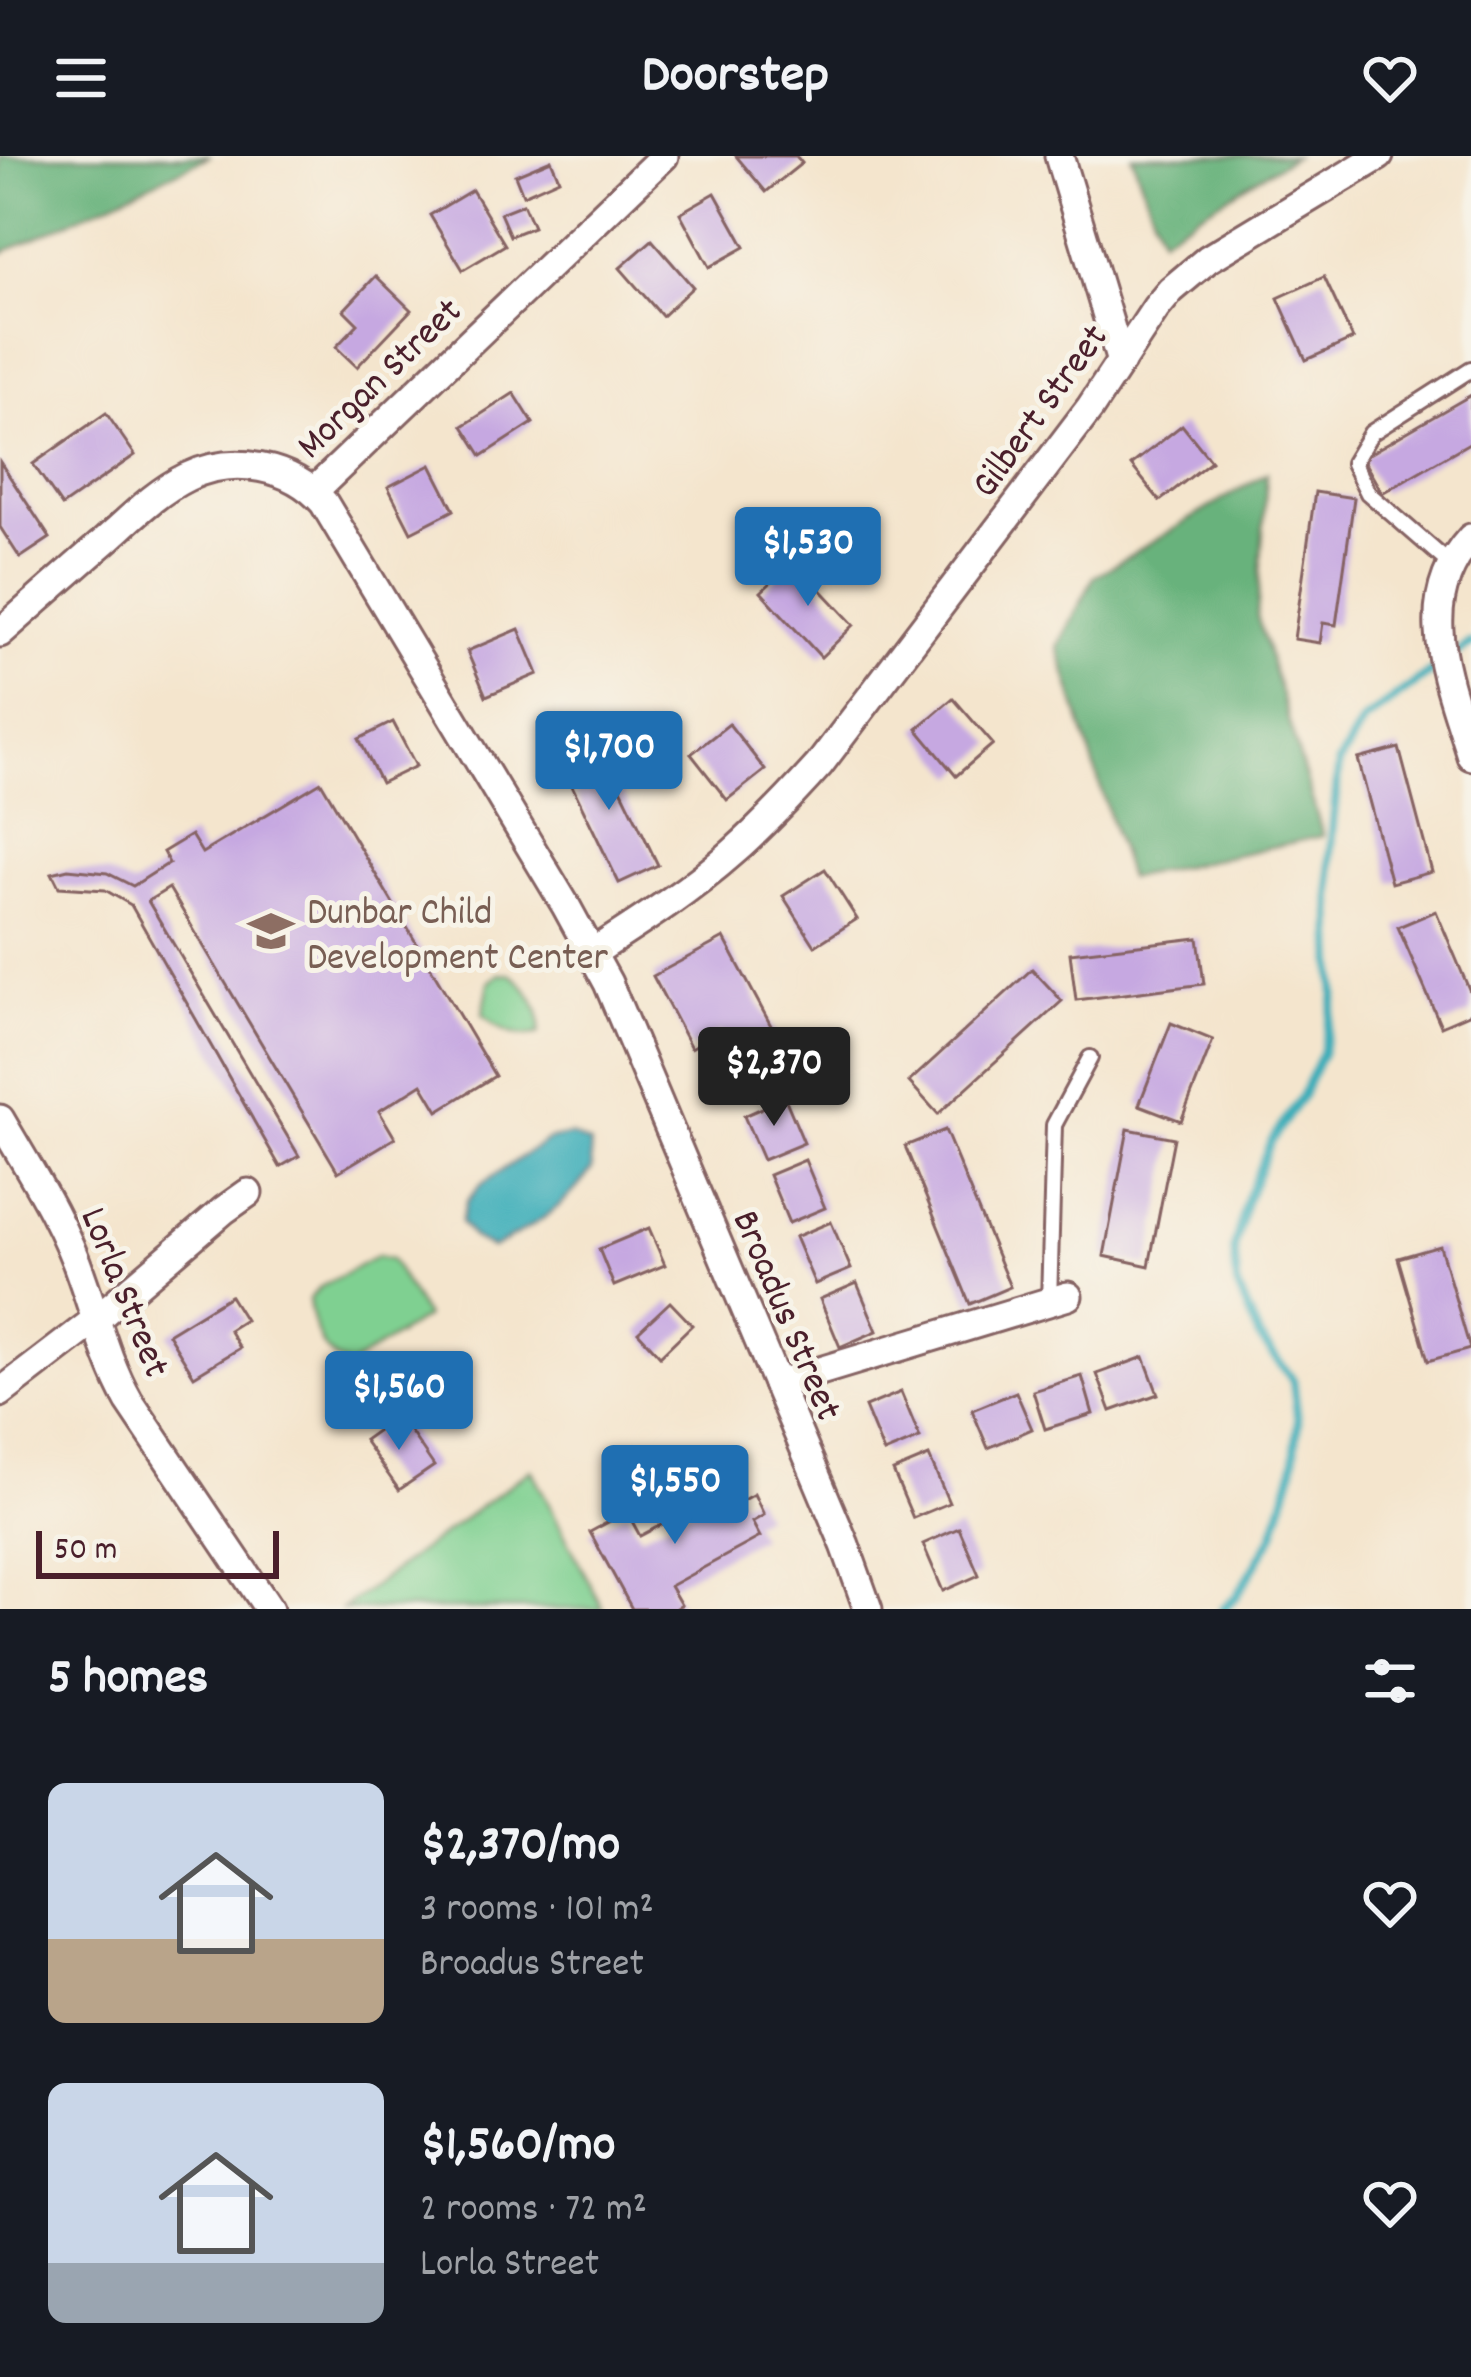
<!DOCTYPE html>
<meta charset="utf-8">
<style>
:root{--surface:#171b24;--page:#20242c;--text:#f1f3f6;--muted:#9ea1a6;--accent:#1f6fb2}
body{margin:0;font-family:Dekko,sans-serif;background:var(--page);color:var(--text);height:100vh;display:flex;flex-direction:column;font-size:45px;white-space:nowrap}
*{box-sizing:border-box;margin:0}
p{font-size:39px;color:var(--muted)}
.icon{flex:none;width:66px;height:66px;fill:none;stroke:currentColor;stroke-width:2;stroke-linecap:round;stroke-linejoin:round}
.map{position:relative;height:1453px;overflow:hidden}
.side{display:flex;flex-direction:column;background:var(--surface);flex:1}
.side>*{flex:none}
.scale{position:absolute;left:36px;bottom:30px;width:243px;box-sizing:border-box;padding-left:12px;border:6px solid #4a1f2b;border-top:0;font-size:33px;line-height:42px;white-space:nowrap;color:#4a1f2b;-webkit-text-stroke:9px #f7f3e8;paint-order:stroke}
.price{position:absolute;translate:-50% -102px;padding:0 27px;border-radius:12px;background:var(--accent);color:#fff;font-size:39px;line-height:78px;filter:drop-shadow(0 3px 6px #0008)}
.price::after{content:'';position:absolute;left:50%;top:72px;width:36px;height:27px;margin-left:-18px;background:inherit;clip-path:polygon(0 0,100% 0,50% 100%)}
.price.on{background:#222;color:#fff}
ul{padding:0;list-style:none}
li{display:flex;align-items:center;gap:36px;height:300px;padding:0 48px}
li span{display:grid;place-items:center;flex:none;width:336px;height:240px;border-radius:18px;color:#555}
li>.icon{margin-inline-start:auto}
span .icon{width:144px;height:144px;fill:#fffc;stroke-width:1}
li b{font-size:51px}
h2{display:flex;justify-content:space-between;align-items:center;height:144px;padding:0 48px;font-size:51px}
header{display:flex;justify-content:space-between;align-items:center;height:156px;padding:0 48px;background:var(--surface);font-size:54px;font-weight:700}
.map>svg:first-child{display:block}
.green{fill:#7fd091;stroke:#64785e;stroke-width:3}
.forest{fill:#67b27b;stroke:#586853;stroke-width:3}
.water{fill:#3eaeb9;stroke:#446672;stroke-width:3}
.lines{fill:none;stroke-linecap:round;stroke-linejoin:round}
.stream{stroke:#3eaeb9;stroke-width:9}
.building{fill:#c6a8e1}
.lane-casing{stroke:#866464;stroke-width:20}
.street-casing{stroke:#866464;stroke-width:33}
.lane{stroke:#fff;stroke-width:14}
.street{stroke:#fff;stroke-width:27}
.labels{text-anchor:middle;stroke-width:10;stroke-linejoin:round;paint-order:stroke}
.street-label{font-size:39px;fill:#4a1f2b;stroke:#f7f3e8}
.education-label{font-size:39px;fill:#785e54;stroke:#f7f3e8;text-anchor:start}
</style>
<header><svg class="icon" aria-label="menu" viewBox="0 0 24 24"><path d="M4 6h16M4 12h16M4 18h16"/></svg>Doorstep<svg class="icon" aria-label="heart" viewBox="0 0 24 24"><path d="M12 20l-8-8c-3-5 5-10 8-4 3-6 11-1 8 4z"/></svg></header>
<div class="map">
<svg width="1471" height="1453" viewBox="0 0 1471 1453">
<rect width="100%" height="100%" fill="#f7f3e8"/>
<filter id="ink" filterUnits="userSpaceOnUse"><feTurbulence type="fractalNoise" baseFrequency=".00833" numOctaves="2"/><feDisplacementMap in="SourceGraphic" scale="24" xChannelSelector="R" yChannelSelector="G"/><feConvolveMatrix kernelMatrix="1 2 1 2 8 2 1 2 1" color-interpolation-filters="sRGB"/></filter>
<filter id="wash" filterUnits="userSpaceOnUse"><feTurbulence type="fractalNoise" baseFrequency=".004" numOctaves="4" result="noise"/><feDisplacementMap in="SourceGraphic" scale="48" xChannelSelector="R" yChannelSelector="G"/><feGaussianBlur stdDeviation="2.7" result="paint"/><feColorMatrix in="noise" values="0 0 0 0 0 0 0 0 0 0 0 0 0 0 0 0 0 1.4 0 .05"/><feComposite in="paint" operator="in"/></filter>
<g filter="url(#wash)">
<rect width="100%" height="100%" fill="#f4e5cd"/>
<g class="green">
<path d="M508,817c19,10 36,39 31,60 -22,8 -40,-3 -56,-19l6,-32 10,-8z"/>
<path d="M377,1100l14,3 34,58 -74,48c-28,-4 -39,-39 -42,-66l10,-11z"/>
<polygon points="531,1313 603,1453 342,1453"/>
</g>
<g class="forest">
<polygon points="0,0 210,0 0,98"/>
<polygon points="1132,0 1294,0 1161,81"/>
<polygon points="1267,317 1257,460 1323,680 1128,722 1058,491 1094,421"/>
</g>
<path class="water" d="M571,979l19,9 2,25c-28,40 -58,57 -100,79l-19,-10 -12,-16 6,-21 13,-16 67,-45z"/>
<g class="lines">
<polyline class="stream" points="1222,1453 1237,1440 1273,1380 1293,1314 1298,1266 1293,1224 1259,1181 1237,1129 1234,1092 1246,1045 1270,987 1301,941 1322,897 1335,840 1330,698 1339,607 1363,565 1471,487"/>
</g>
<g id="blocks">
<g class="building">
<polygon points="736,0 796,0 802,7 766,36"/>
<polygon points="551,4 559,23 523,39 515,19"/>
<polygon points="472,34 505,89 463,114 430,59"/>
<polygon points="715,37 745,91 709,111 680,57"/>
<polygon points="523,48 533,71 510,80 500,57"/>
<polygon points="652,84 693,131 662,160 620,112"/>
<polygon points="376,120 411,154 357,211 336,191 358,168 344,154"/>
<polygon points="1324,121 1353,183 1306,204 1278,142"/>
<polygon points="514,237 533,267 482,300 463,270"/>
<polygon points="1471,239 1471,286 1382,337 1362,302"/>
<polygon points="106,257 135,299 62,350 33,308"/>
<polygon points="1182,269 1211,305 1160,345 1131,309"/>
<polygon points="0,306 50,382 20,402 0,371"/>
<polygon points="431,309 454,354 411,376 388,331"/>
<polygon points="1315,336 1354,342 1336,469 1323,467 1320,487 1294,483"/>
<polygon points="794,405 854,469 821,501 761,436"/>
<polygon points="519,473 538,518 486,540 467,495"/>
<polygon points="953,542 993,588 956,620 917,573"/>
<polygon points="393,566 416,610 381,627 359,583"/>
<polygon points="729,568 765,614 727,644 691,598"/>
<polygon points="599,587 658,709 619,727 560,605"/>
<polygon points="1399,592 1432,716 1391,727 1358,603"/>
<polygon points="321,626 495,920 438,955 422,928 379,955 395,982 338,1016 169,732 148,745 299,1000 280,1011 131,749 105,734 59,731 52,717 68,713 107,717 133,730 169,707 163,696 191,679 202,697"/>
<polygon points="825,713 857,763 815,790 783,740"/>
<polygon points="1436,755 1471,838 1471,857 1441,870 1398,771"/>
<polygon points="724,782 784,894 741,916 720,876 691,892 653,820"/>
<polygon points="1198,782 1204,828 1076,844 1070,797"/>
<polygon points="1032,813 1062,845 938,958 909,926"/>
<polygon points="1171,867 1213,884 1181,965 1139,949"/>
<polygon points="785,942 804,987 763,1004 744,960"/>
<polygon points="1128,973 1174,982 1149,1110 1104,1100"/>
<polygon points="945,974 1010,1131 970,1148 905,990"/>
<polygon points="805,1004 825,1052 789,1067 769,1019"/>
<polygon points="831,1066 851,1113 815,1128 795,1081"/>
<polygon points="649,1072 665,1109 614,1130 599,1093"/>
<polygon points="1440,1090 1470,1193 1428,1205 1398,1102"/>
<polygon points="857,1127 877,1175 840,1191 820,1143"/>
<polygon points="230,1140 245,1164 229,1174 240,1192 194,1220 168,1178"/>
<polygon points="670,1146 692,1169 660,1200 638,1176"/>
<polygon points="1144,1201 1158,1238 1111,1255 1097,1218"/>
<polygon points="1082,1220 1093,1258 1045,1273 1033,1235"/>
<polygon points="901,1236 920,1282 884,1297 865,1251"/>
<polygon points="1016,1236 1032,1273 988,1292 972,1254"/>
<polygon points="399,1259 434,1310 399,1334 364,1284"/>
<polygon points="929,1300 949,1347 913,1362 893,1315"/>
<polygon points="733,1331 741,1345 754,1338 764,1359 752,1366 760,1381 670,1430 681,1449 674,1453 632,1453 590,1376 627,1356 640,1380"/>
<polygon points="959,1372 979,1419 943,1435 923,1388"/>
</g>
</g>
</g>
<g filter="url(#ink)">
<use href="#blocks" fill-opacity="0" stroke="#866464" stroke-width="3"/>
<g class="lines">
<g class="lane-casing">
<g id="lane">
<polyline points="1451,409 1368,337 1353,307 1371,277 1471,213"/>
<polyline points="1049,1146 1054,969 1090,902"/>
</g>
</g>
<g class="street-casing">
<g id="street">
<polyline points="1059,0 1121,206"/>
<polyline points="314,335 664,0"/>
<path d="M1471,382c-60,65 -22,144 0,218"/>
<path d="M0,477c35,-31 70,-62 106,-93 25,-22 50,-48 81,-63 46,-22 104,-12 137,26l242,403 42,77 237,562 23,64"/>
<path d="M592,797c48,-31 97,-62 140,-100 31,-27 59,-57 87,-88l271,-357 66,-100 15,-18 37,-31 171,-103"/>
<path d="M0,963c30,52 63,102 82,159 15,42 25,84 47,123l140,208"/>
<polyline points="777,1228 1068,1140"/>
<polyline points="0,1237 94,1165 224,1054 248,1037"/>
</g>
</g>
<use href="#lane" class="lane"/>
<use href="#street" class="street"/>
</g>
</g>
<defs>
<g id="school-bare" transform="scale(3.6)"><path d="M0-5L7-2L0 1L-7-2ZM-4 1L0 2.5L4 1V4Q0 6-4 4Z" fill="#8d6e63" stroke="#f7f3e8" stroke-width="2.5" paint-order="stroke"/></g>
</defs>
<g fill-rule="evenodd">
<use href="#school-bare" x="271" y="775"/>
</g>
<g class="labels">
<g class="street-label">
<text transform="translate(377 220) rotate(-44)" y="14">Morgan Street</text>
<text transform="translate(1037 253) rotate(-54)" y="14">Gilbert Street</text>
<text transform="translate(128 1135) rotate(68)" y="14">Lorla Street</text>
<text transform="translate(790 1158) rotate(67)" y="14">Broadus Street</text>
</g>
<g class="education-label">
<text x="307" y="767">Dunbar Child<tspan x="307" dy="45">Development Center</tspan></text>
</g>
</g>
</svg>
<div class="scale">50 m</div>
<b class="price" style="left:808px;top:453px">$1,530</b>
<b class="price" style="left:609px;top:657px">$1,700</b>
<b class="price on" style="left:774px;top:973px">$2,370</b>
<b class="price" style="left:399px;top:1297px">$1,560</b>
<b class="price" style="left:675px;top:1391px">$1,550</b>
</div>
<section class="side">
<h2>5 homes<svg class="icon" aria-label="filters" viewBox="0 0 24 24"><path d="M4 7h16M4 17h16"/><circle cx="9" cy="7" r="2"/><circle cx="15" cy="17" r="2"/></svg></h2>
<ul>
<li><span style="background:linear-gradient(#c9d6e8 65%,#b9a48a 0)"><svg class="icon" aria-label="home" viewBox="0 0 24 24"><path d="M3 11l9-7 9 7M6 9v11h12V9"/></svg></span><div><b>$2,370/mo</b><p>3 rooms · 101 m²</p><p>Broadus Street</p></div><svg class="icon" aria-label="heart" viewBox="0 0 24 24"><path d="M12 20l-8-8c-3-5 5-10 8-4 3-6 11-1 8 4z"/></svg></li>
<li><span style="background:linear-gradient(#c9d6e8 75%,#9aa5b1 0)"><svg class="icon" aria-label="home" viewBox="0 0 24 24"><path d="M3 11l9-7 9 7M6 9v11h12V9"/></svg></span><div><b>$1,560/mo</b><p>2 rooms · 72 m²</p><p>Lorla Street</p></div><svg class="icon" aria-label="heart" viewBox="0 0 24 24"><path d="M12 20l-8-8c-3-5 5-10 8-4 3-6 11-1 8 4z"/></svg></li>
</ul>
</section>
